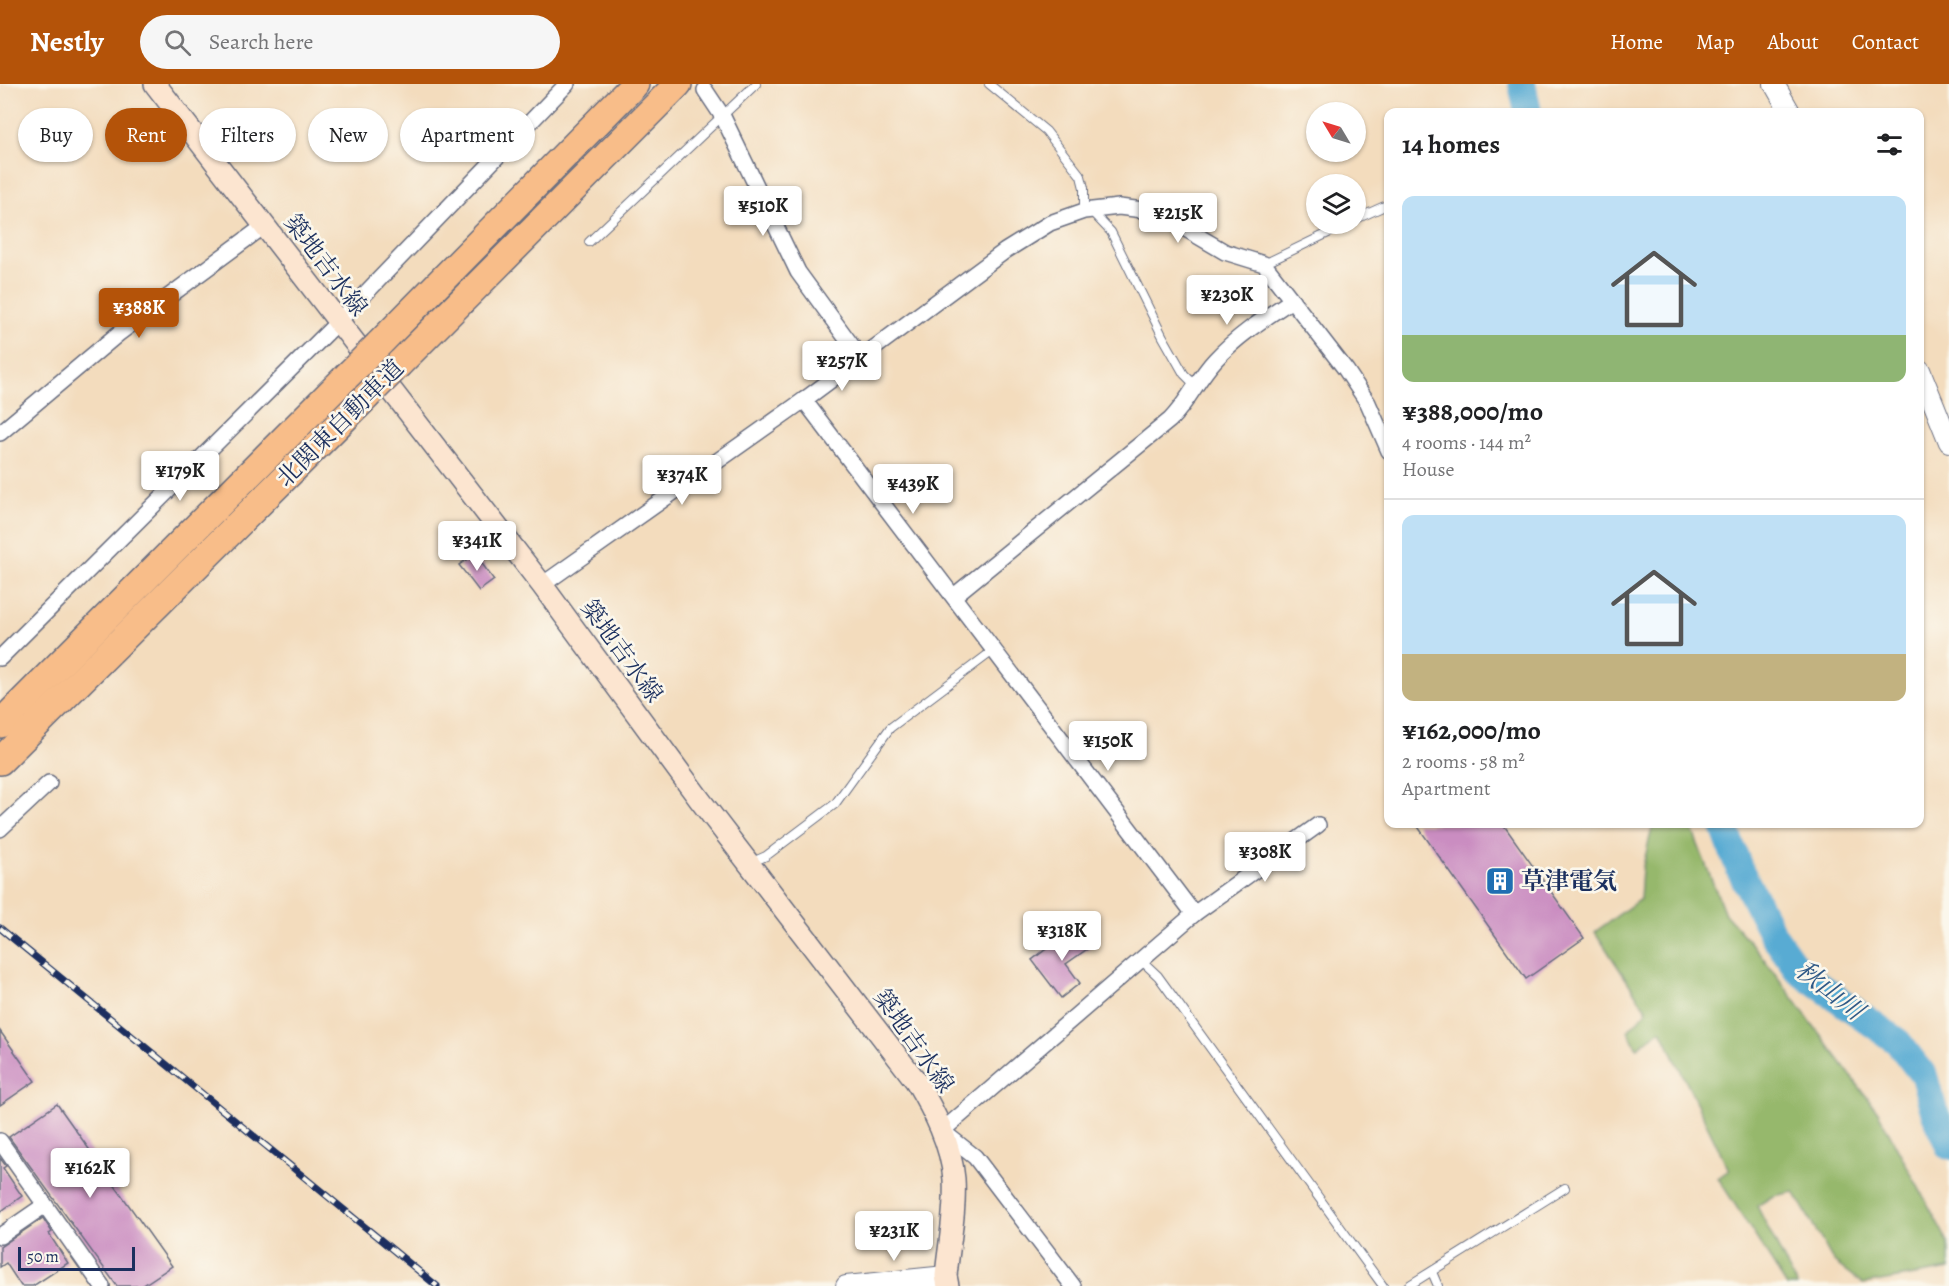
<!DOCTYPE html>
<meta charset="utf-8">
<style>
:root{--surface:#fff;--page:#f6f6f6;--text:#202124;--muted:#757577;--line:#e0e0e0;--accent:#b45309}
body{margin:0;font-family:Alegreya,"Noto Serif JP",serif;background:var(--page);color:var(--text);height:100vh;display:flex;flex-direction:column;font-size:22px;white-space:nowrap}
*{box-sizing:border-box;margin:0}
p{font-size:20px;color:var(--muted)}
.icon{flex:none;width:33px;height:33px;fill:none;stroke:currentColor;stroke-width:2;stroke-linecap:round;stroke-linejoin:round}
.map{position:relative;flex:1;overflow:hidden}
.drawer{position:absolute;left:1384px;top:24px;width:540px;height:720px;display:flex;flex-direction:column;background:var(--surface);border-radius:12px;box-shadow:0 2px 4px #0004}
.drawer>*{flex:none}
.hud{position:absolute;left:18px;top:24px;width:570px;height:54px;display:flex;gap:12px}
.needle{width:39px;rotate:308deg}
.controls{position:absolute;left:1306px;top:18px;display:grid;gap:12px}
.controls a{display:grid;place-items:center;width:60px;height:60px;border-radius:50%;background:var(--surface);box-shadow:0 2px 4px #0004;font-size:30px}
.scale{position:absolute;left:18px;bottom:15px;width:117px;box-sizing:border-box;padding-left:6px;border:3px solid #1b2f5e;border-top:0;font-size:16px;line-height:21px;white-space:nowrap;color:#1b2f5e;-webkit-text-stroke:4px #fbf7ec;paint-order:stroke}
.price{position:absolute;translate:-50% -51px;padding:0 14px;border-radius:6px;background:#fff;color:#222;font-size:20px;line-height:39px;filter:drop-shadow(0 2px 3px #0008)}
.price::after{content:'';position:absolute;left:50%;top:36px;width:18px;height:14px;margin-left:-9px;background:inherit;clip-path:polygon(0 0,100% 0,50% 100%)}
.price.current{background:var(--accent);color:#fff}
ul{padding:0;list-style:none}
li{display:grid;align-content:center;gap:12px;height:318px;padding:0 18px}
li+li{border-top:2px solid var(--line)}
li span{display:grid;place-items:center;height:186px;border-radius:12px;color:#555}
li>.icon{margin-inline-start:auto}
span .icon{width:108px;height:108px;fill:#fffc;stroke-width:1}
li b{font-size:26px}
h2{display:flex;justify-content:space-between;align-items:center;height:72px;padding:0 18px;font-size:26px}
.chip{padding:0 21px;border-radius:27px;background:var(--surface);box-shadow:0 2px 4px #0004;font-size:21px;line-height:54px}
.chip.current{background:var(--accent);color:#fff}
header{display:flex;align-items:center;gap:36px;box-sizing:border-box;height:84px;padding:0 30px;background:var(--accent);color:#fff}
header strong{font-size:28px}
nav{display:flex;gap:33px;margin-inline-start:auto;font-size:21px}
.search{width:420px;height:54px;background:var(--page);display:flex;align-items:center;gap:15px;box-sizing:border-box;padding:0 21px;border-radius:33px;color:var(--muted);font-size:22px}
.map>svg:first-child{display:block}
.forest{fill:#96b86c;stroke:#587465;stroke-width:1.5}
.lines{fill:none;stroke-linecap:round;stroke-linejoin:round}
.river{stroke:#58abd3;stroke-width:28}
.building{fill:#ca8dc1}
.service-casing{stroke:#676c7f;stroke-width:10}
.minor-casing{stroke:#676c7f;stroke-width:18}
.tertiary-casing{stroke:#676c7f;stroke-width:22}
.secondary-casing{stroke:#676c7f;stroke-width:24}
.motorway-casing{stroke:#676c7f;stroke-width:30}
.service{stroke:#fff;stroke-width:8}
.minor{stroke:#fff;stroke-width:15}
.tertiary{stroke:#fff;stroke-width:20}
.secondary{stroke:#fce5d0;stroke-width:21}
.motorway{stroke:#f8bd89;stroke-width:27}
.rail-casing{stroke:#1b2f5e;stroke-width:7}
.rail{stroke:#fbf7ec;stroke-width:4.5;stroke-dasharray:14;stroke-linecap:butt}
.motorway-bridge-casing{stroke:#676c7f;stroke-width:30;stroke-linecap:butt}
.motorway-bridge{stroke:#f8bd89;stroke-width:27}
.labels{text-anchor:middle;stroke-width:5;stroke-linejoin:round;paint-order:stroke}
.street-label{font-size:24px;fill:#1b2f5e;stroke:#fbf7ec}
.poi-label{font-size:24px;font-weight:bold;fill:#1b2f5e;stroke:#fbf7ec;text-anchor:start}
.water-label{font-size:26px;font-style:italic;fill:#305a87;stroke:#fbf7ec}
</style>
<header>
<strong>Nestly</strong>
<div class="search"><svg class="icon" aria-label="search" viewBox="0 0 24 24"><circle cx="10" cy="10" r="6"/><path d="M15 15l6 6"/></svg>Search here</div>
<nav><a>Home</a><a>Map</a><a>About</a><a>Contact</a></nav>
</header>
<div class="map">
<svg width="1949" height="1202" viewBox="0 0 1949 1202">
<rect width="100%" height="100%" fill="#fbf7ec"/>
<filter id="ink" filterUnits="userSpaceOnUse"><feTurbulence type="fractalNoise" baseFrequency=".0167" numOctaves="2"/><feDisplacementMap in="SourceGraphic" scale="12" xChannelSelector="R" yChannelSelector="G"/><feConvolveMatrix kernelMatrix="1 2 1 2 8 2 1 2 1" color-interpolation-filters="sRGB"/></filter>
<filter id="wash" filterUnits="userSpaceOnUse"><feTurbulence type="fractalNoise" baseFrequency=".008" numOctaves="4" result="noise"/><feDisplacementMap in="SourceGraphic" scale="24" xChannelSelector="R" yChannelSelector="G"/><feGaussianBlur stdDeviation="1.35" result="paint"/><feColorMatrix in="noise" values="0 0 0 0 0 0 0 0 0 0 0 0 0 0 0 0 0 1.4 0 .05"/><feComposite in="paint" operator="in"/></filter>
<g filter="url(#wash)">
<rect width="100%" height="100%" fill="#f3dcbd"/>
<polygon class="forest" points="1653,740 1690,740 1725,830 1758,867 1878,1028 1949,1160 1949,1185 1863,1200 1834,1178 1794,1108 1773,1112 1757,1122 1797,1202 1787,1202 1718,1094 1729,1086 1661,946 1637,964 1628,947 1647,927 1595,848 1640,815 1642,786"/>
<g class="lines">
<g class="river">
<polyline points="1522,0 1528,28"/>
<polyline points="1723,740 1739,784 1772,849 1798,886 1898,958 1924,992 1934,1027 1949,1062"/>
</g>
</g>
<g id="blocks">
<g class="building">
<polygon points="475,470 494,496 479,507 459,481"/>
<polygon points="1416,740 1503,740 1584,854 1526,895"/>
<polygon points="1075,843 1090,863 1066,880 1080,899 1061,914 1032,876"/>
<polygon points="0,947 35,997 0,1021"/>
<polygon points="57,1020 172,1182 142,1202 117,1202 9,1053"/>
<polygon points="0,1074 6,1082 3,1084 22,1112 0,1128"/>
<polygon points="43,1134 52,1148 49,1150 68,1179 33,1202 21,1202 6,1179 0,1183 0,1163"/>
</g>
</g>
</g>
<g filter="url(#ink)">
<use href="#blocks" fill-opacity="0" stroke="#676c7f" stroke-width="1.5"/>
<g class="lines">
<g class="service-casing">
<g id="service">
<polyline points="989,0 1046,47 1081,92 1084,104 1084,127"/>
<polyline points="1091,127 1111,148 1163,253 1184,290 1196,302"/>
<polyline points="1356,135 1389,120"/>
<polyline points="589,158 756,0"/>
<polyline points="1264,180 1347,140"/>
<polyline points="750,779 766,772 835,720 890,644 994,566"/>
<polyline points="1141,876 1158,892 1383,1202"/>
<polyline points="1432,1188 1438,1202"/>
<polyline points="1408,1202 1565,1104"/>
</g>
</g>
<g class="minor-casing">
<g id="minor">
<polyline points="705,6 723,33 798,188 860,273"/>
<polyline points="804,316 1194,830"/>
<polyline points="0,349 118,250 264,142"/>
<polyline points="542,501 804,316 1005,167 1050,139 1084,127 1119,123 1143,126 1167,134 1225,168 1264,180 1346,286 1368,319 1389,367"/>
<path d="M954,512l216,-176c18,-18 28,-42 45,-60 22,-24 50,-42 77,-60"/>
<polyline points="0,574 337,239 567,0"/>
<polyline points="0,745 49,699"/>
<polyline points="0,1057 102,1202"/>
<polyline points="0,1152 45,1121"/>
<polyline points="1073,1202 975,1073 942,1047 1194,830 1318,741"/>
</g>
</g>
<g class="tertiary-casing">
<g id="tertiary">
<polyline points="1774,0 1790,28"/>
<polyline points="1920,286 1949,358"/>
<polyline points="846,1202 946,1192"/>
</g>
</g>
<g class="secondary-casing">
<path id="secondary" d="M155,0l387,501 158,215 216,281c18,30 35,63 38,98 2,32 -5,65 -8,97l2,10"/>
</g>
<g class="motorway-casing">
<g id="motorway">
<polyline points="378,261 635,0"/>
<polyline points="399,280 678,0"/>
<polyline points="0,640 349,290"/>
<polyline points="0,677 367,312"/>
</g>
</g>
<use href="#service" class="service"/>
<use href="#minor" class="minor"/>
<use href="#tertiary" class="tertiary"/>
<use href="#secondary" class="secondary"/>
<use href="#motorway" class="motorway"/>
<g class="rail-casing">
<polyline id="rail" points="0,844 437,1202"/>
</g>
<use href="#rail" class="rail"/>
<g class="motorway-bridge-casing">
<g id="motorway-bridge">
<polyline points="349,290 378,261"/>
<polyline points="367,312 399,280"/>
</g>
</g>
<use href="#motorway-bridge" class="motorway-bridge"/>
</g>
</g>
<defs>
<g id="building-square" transform="scale(1.5)"><rect x="-9" y="-9" width="18" height="18" rx="4" fill="#1f6fb2" stroke="#fbf7ec"/><path d="M-4-6H4V6H1V3H-1V6H-4ZM-2.5-4.3h1.7v1.8h-1.7ZM.8-4.3h1.7v1.8H.8ZM-2.5-1h1.7V.8h-1.7ZM.8-1h1.7V.8H.8Z" fill="#fff"/></g>
</defs>
<g fill-rule="evenodd">
<use href="#building-square" x="1500" y="797"/>
</g>
<g class="labels">
<g class="street-label">
<text transform="translate(326 181) rotate(53)" y="8">築地吉水線</text>
<text transform="translate(340 339) rotate(-45)" y="8">北関東自動車道</text>
<text transform="translate(622 567) rotate(54)" y="8">築地吉水線</text>
<text transform="translate(914 957) rotate(55)" y="8">築地吉水線</text>
</g>
<g class="poi-label">
<text x="1521" y="805">草津電気</text>
</g>
<g class="water-label">
<text transform="translate(1830 906) rotate(38)" y="9">秋山川</text>
</g>
</g>
</svg>
<div class="controls">
<a><svg class="needle" viewBox="-14 -14 28 28"><path d="M0-13l5 13h-10z" fill="#e53935"/><path d="M0 13l5-13h-10z" fill="#757577"/></svg></a>
<a><svg class="icon" aria-label="layers" viewBox="0 0 24 24"><path d="M12 4l9 5-9 5-9-5zM3 14l9 5 9-5"/></svg></a>
</div>
<div class="scale">50 m</div>
<b class="price" style="left:763px;top:153px">¥510K</b>
<b class="price" style="left:1178px;top:160px">¥215K</b>
<b class="price" style="left:1227px;top:242px">¥230K</b>
<b class="price current" style="left:139px;top:255px">¥388K</b>
<b class="price" style="left:842px;top:308px">¥257K</b>
<b class="price" style="left:180px;top:418px">¥179K</b>
<b class="price" style="left:682px;top:422px">¥374K</b>
<b class="price" style="left:913px;top:431px">¥439K</b>
<b class="price" style="left:477px;top:488px">¥341K</b>
<b class="price" style="left:1108px;top:688px">¥150K</b>
<b class="price" style="left:1265px;top:799px">¥308K</b>
<b class="price" style="left:1062px;top:878px">¥318K</b>
<b class="price" style="left:90px;top:1115px">¥162K</b>
<b class="price" style="left:894px;top:1178px">¥231K</b>
<div class="hud">
<a class="chip">Buy</a>
<a class="chip current">Rent</a>
<a class="chip">Filters</a>
<a class="chip">New</a>
<a class="chip">Apartment</a>
</div>
<section class="drawer">
<h2>14 homes<svg class="icon" aria-label="filters" viewBox="0 0 24 24"><path d="M4 7h16M4 17h16"/><circle cx="9" cy="7" r="2"/><circle cx="15" cy="17" r="2"/></svg></h2>
<ul>
<li><span style="background:linear-gradient(#bfe0f5 75%,#8fb573 0)"><svg class="icon" aria-label="home" viewBox="0 0 24 24"><path d="M3 11l9-7 9 7M6 9v11h12V9"/></svg></span><div><b>¥388,000/mo</b><p>4 rooms · 144 m²</p><p>House</p></div></li>
<li><span style="background:linear-gradient(#bfe0f5 75%,#c2b280 0)"><svg class="icon" aria-label="home" viewBox="0 0 24 24"><path d="M3 11l9-7 9 7M6 9v11h12V9"/></svg></span><div><b>¥162,000/mo</b><p>2 rooms · 58 m²</p><p>Apartment</p></div></li>
</ul>
</section>
</div>
